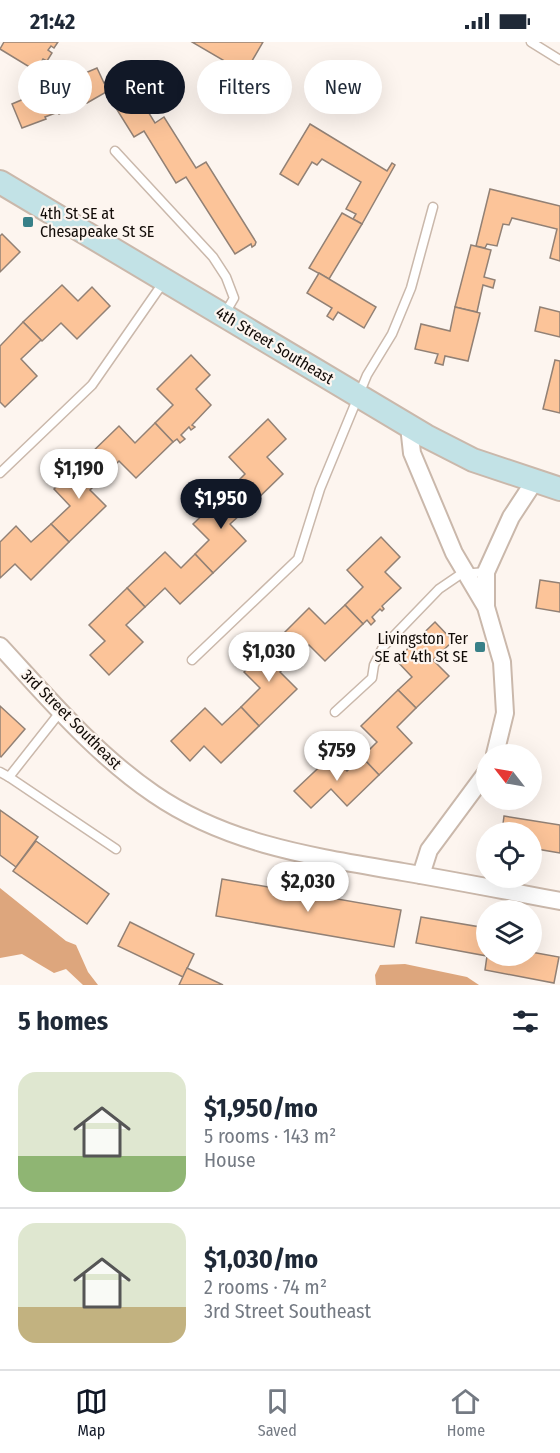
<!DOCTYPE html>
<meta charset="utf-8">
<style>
:root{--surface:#fff;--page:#f2f2f3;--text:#1f2937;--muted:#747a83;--line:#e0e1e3;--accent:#111827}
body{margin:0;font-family:"Fira Sans Condensed",sans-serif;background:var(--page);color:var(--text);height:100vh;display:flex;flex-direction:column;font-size:22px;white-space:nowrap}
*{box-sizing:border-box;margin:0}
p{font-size:20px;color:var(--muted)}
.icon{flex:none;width:33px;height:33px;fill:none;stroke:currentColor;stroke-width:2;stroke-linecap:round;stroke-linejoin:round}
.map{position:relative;height:943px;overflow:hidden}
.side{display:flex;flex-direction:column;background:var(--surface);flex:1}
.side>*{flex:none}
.guide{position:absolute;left:18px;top:18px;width:525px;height:54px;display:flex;gap:12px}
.needle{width:39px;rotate:301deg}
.fabs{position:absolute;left:476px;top:702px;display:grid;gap:12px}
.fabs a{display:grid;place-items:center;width:66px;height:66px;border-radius:50%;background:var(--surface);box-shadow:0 6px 24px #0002;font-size:30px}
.price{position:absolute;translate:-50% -51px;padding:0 14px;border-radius:21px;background:#fff;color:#222;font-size:20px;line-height:39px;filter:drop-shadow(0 2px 3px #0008)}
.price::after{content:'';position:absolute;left:50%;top:36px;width:18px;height:14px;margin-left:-9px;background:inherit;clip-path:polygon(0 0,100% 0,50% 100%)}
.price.on{background:var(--accent);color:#fff}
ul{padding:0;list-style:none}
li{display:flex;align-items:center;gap:18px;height:150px;padding:0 18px}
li+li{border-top:2px solid var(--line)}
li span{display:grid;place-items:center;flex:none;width:168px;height:120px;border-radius:18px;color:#555}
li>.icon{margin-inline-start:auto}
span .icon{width:72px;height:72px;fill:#fffc;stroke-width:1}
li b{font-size:26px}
h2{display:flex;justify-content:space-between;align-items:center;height:72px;padding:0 18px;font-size:26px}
.tag{padding:0 21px;border-radius:27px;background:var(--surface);box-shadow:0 6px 24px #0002;font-size:21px;line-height:54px}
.tag.on{background:var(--accent);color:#fff}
.status{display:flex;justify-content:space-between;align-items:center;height:42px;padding:0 30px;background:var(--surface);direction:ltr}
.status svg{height:16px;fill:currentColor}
.tabs{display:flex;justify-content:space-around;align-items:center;height:84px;border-top:2px solid var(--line);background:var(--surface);font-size:16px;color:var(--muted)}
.tabs a{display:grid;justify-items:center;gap:3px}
.tabs .on{color:var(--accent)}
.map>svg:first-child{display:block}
.forest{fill:#dda67d}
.building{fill:#fcc499;stroke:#928175;stroke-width:1.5}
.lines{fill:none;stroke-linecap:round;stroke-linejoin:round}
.lane-casing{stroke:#cab8ab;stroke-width:11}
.street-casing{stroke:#cab8ab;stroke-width:20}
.secondary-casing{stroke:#cab8ab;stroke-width:26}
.lane{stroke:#fff;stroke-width:8}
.street{stroke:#fff;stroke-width:16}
.secondary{stroke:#c2e2e6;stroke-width:22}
.poi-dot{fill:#388088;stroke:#fdf5ef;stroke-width:2}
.labels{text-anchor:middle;stroke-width:4.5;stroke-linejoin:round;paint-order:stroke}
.poi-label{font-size:16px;fill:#120c08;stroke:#fdf5ef;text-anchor:start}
.street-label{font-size:16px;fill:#120c08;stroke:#fdf5ef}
</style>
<div class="status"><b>21:42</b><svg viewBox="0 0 49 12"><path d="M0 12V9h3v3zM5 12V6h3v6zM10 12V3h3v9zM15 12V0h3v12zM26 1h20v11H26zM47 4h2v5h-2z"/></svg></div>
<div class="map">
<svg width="560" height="943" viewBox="0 0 560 943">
<rect width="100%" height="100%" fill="#fdf5ef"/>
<g class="forest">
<polygon points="0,846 66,899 76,903 88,930 98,943 83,943 66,927 54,931 22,912 0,916"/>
<polygon points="405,922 467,935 479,943 376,943 375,933 380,923"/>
</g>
<g class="building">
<polygon points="4,0 58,0 54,6 51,4 48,8 52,11 47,19 43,17 36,29 0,7"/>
<polygon points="192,0 263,0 245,31"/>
<polygon points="97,26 104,41 123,29 155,81 164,75 196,126 206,120 256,200 255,203 252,205 251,202 235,212 186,135 176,141 144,89 134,95 106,50 87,61 85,59 59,72 58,70 45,75 46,77 22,86 12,62"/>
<polygon points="310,82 387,129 392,121 395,123 362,182 353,177 356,172 346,167 361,140 322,117 317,123 312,120 298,143 280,132"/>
<polygon points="490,147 560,164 560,219 550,216 557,187 512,176 509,183 503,182 497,204 487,202 485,206 476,204"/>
<polygon points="342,171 362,182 329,237 309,226"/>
<polygon points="2,192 20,210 0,230 0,194"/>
<polygon points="471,203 491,208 484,235 495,238 493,246 483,243 477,270 455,265"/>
<polygon points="319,231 376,265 364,286 338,270 333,278 327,274 332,266 307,251"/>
<polygon points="62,243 78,259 92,245 110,264 77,297 61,281 42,299 23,280"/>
<polygon points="455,265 480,271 468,319 445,314 443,323 435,321 438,312 415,307 421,282 450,289"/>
<polygon points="540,265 560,270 560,295 535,289"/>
<polygon points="23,280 41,298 21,317 37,334 5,365 0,360 0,304"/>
<polygon points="191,313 210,333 196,347 211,363 192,383 195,385 191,388 189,385 181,393 185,397 180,401 177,397 173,400 155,381 173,363 157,347"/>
<polygon points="555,318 560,319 560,371 543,367"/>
<polygon points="268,377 286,397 267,415 283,432 250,464 232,445 245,432 229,415"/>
<polygon points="155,381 173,400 136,436 119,419 104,434 86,416 119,384 135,401"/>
<polygon points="86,416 104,434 90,448 106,464 69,500 51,482 70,464 54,447"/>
<polygon points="232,445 250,464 230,482 246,499 213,531 195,512 209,498 193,482"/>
<polygon points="51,482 69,500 31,538 15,522 0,536 0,500 16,484 31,500"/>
<polygon points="381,495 400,515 385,530 401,546 382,564 384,567 382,569 380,567 372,575 375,579 371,583 367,578 363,582 345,563 363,545 347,528"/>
<polygon points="165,510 181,526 195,512 213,531 180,562 165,546 145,565 127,546"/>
<polygon points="540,538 560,541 560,570 536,566"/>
<polygon points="127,546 145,565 126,583 143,600 109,633 90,613 105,599 89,583"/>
<polygon points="345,563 363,582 325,619 309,603 295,616 277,598 309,566 325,582"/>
<polygon points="435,580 453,599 433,618 449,634 416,666 398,648 412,635 396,618"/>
<polygon points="277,598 295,616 280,630 297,647 259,684 241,665 260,646 244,630"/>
<polygon points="398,648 416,666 397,685 412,701 379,733 362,715 377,700 361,684"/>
<polygon points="0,664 25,687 1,715 0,714"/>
<polygon points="241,665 259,684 221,721 204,704 190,719 171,699 205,666 222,683"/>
<polygon points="332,713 347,729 362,715 379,733 347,764 331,747 311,766 294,749"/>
<polygon points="0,768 38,795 16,825 0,813"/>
<polygon points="504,774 560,783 560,811 531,806 531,790 502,790"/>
<polygon points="36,799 109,852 87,882 13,829"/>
<polygon points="222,837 401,868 394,905 216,874"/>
<polygon points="421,875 486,886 487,914 416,901"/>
<polygon points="130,880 194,912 183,935 118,904"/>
<polygon points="531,910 559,915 554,941 485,928 487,914 531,914"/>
<polygon points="187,926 223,943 179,943"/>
</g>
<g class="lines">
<g class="lane-casing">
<g id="lane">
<polyline points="531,0 560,18"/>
<polyline points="115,109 213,215 226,235 234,256 224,273"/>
<polyline points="0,431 92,343 165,238"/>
<polyline points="192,618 298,517 320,447 367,333 392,292 411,246 433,165"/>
<polyline points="61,669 9,735 116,807"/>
<polyline points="335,670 372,636 374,623 383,605 439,547 461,532 486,530"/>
<polyline points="0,730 9,735"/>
</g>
</g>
<g class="street-casing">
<g id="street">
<polyline points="409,384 412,411 454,511 486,565 502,620 505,671 495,712"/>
<polyline points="486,564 486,530 511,475 534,440"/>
<path d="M0,604c48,52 94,107 154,148 74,51 162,63 249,78 53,9 105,19 157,29"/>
<polyline points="421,833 429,808 486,731"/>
</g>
</g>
<g class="secondary-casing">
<polyline id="secondary" points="0,140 426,394 473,418 560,447"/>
</g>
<use href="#lane" class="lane"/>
<use href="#street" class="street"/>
<use href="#secondary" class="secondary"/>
</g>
<g class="poi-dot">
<rect x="22" y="174" width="12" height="12" rx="3"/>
<rect x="474" y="599" width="12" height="12" rx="3"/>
</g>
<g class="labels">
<g class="poi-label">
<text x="40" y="177">4th St SE at<tspan x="40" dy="18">Chesapeake St SE</tspan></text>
<text x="468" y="602" text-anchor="end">Livingston Ter<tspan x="468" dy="18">SE at 4th St SE</tspan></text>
</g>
<g class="street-label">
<text transform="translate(275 303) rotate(31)" y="6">4th Street Southeast</text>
<text transform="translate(72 677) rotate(45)" y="6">3rd Street Southeast</text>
</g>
</g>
</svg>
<div class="fabs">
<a><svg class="needle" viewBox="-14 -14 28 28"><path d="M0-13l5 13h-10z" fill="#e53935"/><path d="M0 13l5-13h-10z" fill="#747a83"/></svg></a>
<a><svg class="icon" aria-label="locate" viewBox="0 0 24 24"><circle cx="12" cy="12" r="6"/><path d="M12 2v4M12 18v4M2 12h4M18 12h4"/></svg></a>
<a><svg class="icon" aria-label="layers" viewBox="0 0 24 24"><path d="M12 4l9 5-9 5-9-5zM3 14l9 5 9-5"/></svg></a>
</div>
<b class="price" style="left:79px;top:458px">$1,190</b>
<b class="price on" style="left:221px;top:488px">$1,950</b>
<b class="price" style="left:269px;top:641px">$1,030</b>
<b class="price" style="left:337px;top:740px">$759</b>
<b class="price" style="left:308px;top:871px">$2,030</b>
<div class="guide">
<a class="tag">Buy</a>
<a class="tag on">Rent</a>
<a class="tag">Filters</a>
<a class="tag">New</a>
</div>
</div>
<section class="side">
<h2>5 homes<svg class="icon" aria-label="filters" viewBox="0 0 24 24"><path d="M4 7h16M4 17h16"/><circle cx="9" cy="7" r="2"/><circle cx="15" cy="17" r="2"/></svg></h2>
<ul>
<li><span style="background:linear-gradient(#dfe7d0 70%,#8fb573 0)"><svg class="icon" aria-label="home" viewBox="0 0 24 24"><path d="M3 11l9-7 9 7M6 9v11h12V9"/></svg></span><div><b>$1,950/mo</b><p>5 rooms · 143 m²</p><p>House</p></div></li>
<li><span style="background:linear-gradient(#dfe7d0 70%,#c2b280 0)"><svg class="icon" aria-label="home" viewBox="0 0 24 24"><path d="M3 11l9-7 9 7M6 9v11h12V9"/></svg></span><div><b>$1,030/mo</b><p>2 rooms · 74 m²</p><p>3rd Street Southeast</p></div></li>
</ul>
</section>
<nav class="tabs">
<a class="on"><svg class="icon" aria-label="map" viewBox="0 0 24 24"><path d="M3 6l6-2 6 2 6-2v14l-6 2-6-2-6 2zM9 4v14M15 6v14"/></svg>Map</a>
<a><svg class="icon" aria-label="saved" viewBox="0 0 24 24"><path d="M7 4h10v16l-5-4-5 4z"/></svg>Saved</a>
<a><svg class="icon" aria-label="home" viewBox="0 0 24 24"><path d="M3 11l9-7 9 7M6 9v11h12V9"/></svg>Home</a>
</nav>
